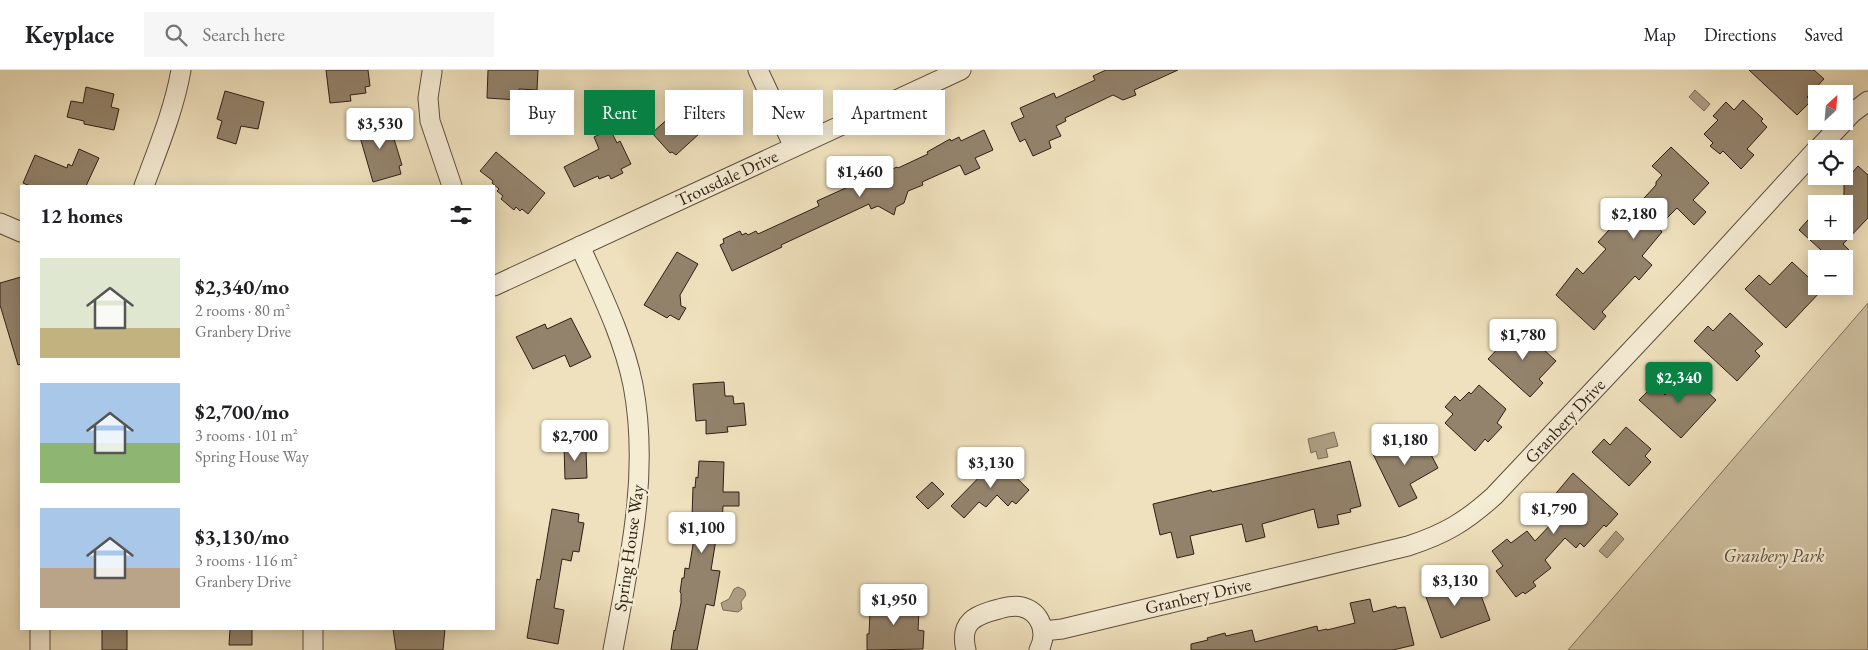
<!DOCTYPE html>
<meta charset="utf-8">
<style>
:root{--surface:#fff;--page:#f6f6f6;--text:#202124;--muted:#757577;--line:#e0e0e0;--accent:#0b8043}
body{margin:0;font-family:"EB Garamond",serif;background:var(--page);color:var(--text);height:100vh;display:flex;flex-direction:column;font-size:19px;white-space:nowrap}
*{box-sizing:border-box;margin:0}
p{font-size:16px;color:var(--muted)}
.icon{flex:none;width:28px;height:28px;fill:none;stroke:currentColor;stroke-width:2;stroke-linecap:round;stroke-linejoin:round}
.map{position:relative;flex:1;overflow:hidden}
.sheet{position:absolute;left:20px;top:115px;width:475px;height:445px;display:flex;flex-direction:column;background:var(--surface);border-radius:0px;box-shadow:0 2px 12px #0003}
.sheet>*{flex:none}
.top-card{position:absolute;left:510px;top:20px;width:475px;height:45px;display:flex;gap:10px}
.needle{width:32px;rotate:26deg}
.controls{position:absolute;left:1808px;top:15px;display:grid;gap:10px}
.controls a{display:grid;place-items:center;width:45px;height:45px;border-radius:0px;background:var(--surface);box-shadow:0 2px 12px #0003;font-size:25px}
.price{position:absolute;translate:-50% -42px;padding:0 11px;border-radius:5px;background:#fff;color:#222;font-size:16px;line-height:32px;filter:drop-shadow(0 1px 2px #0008)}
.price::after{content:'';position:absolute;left:50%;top:30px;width:15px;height:11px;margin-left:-8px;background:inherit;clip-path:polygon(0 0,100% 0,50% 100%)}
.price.on{background:var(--accent);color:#fff}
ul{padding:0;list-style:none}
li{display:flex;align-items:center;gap:15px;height:125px;padding:0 20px}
li span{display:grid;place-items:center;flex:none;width:140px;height:100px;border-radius:0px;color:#555}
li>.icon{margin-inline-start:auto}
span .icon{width:60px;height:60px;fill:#fffc;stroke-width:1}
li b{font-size:21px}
h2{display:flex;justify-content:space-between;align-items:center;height:60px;padding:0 20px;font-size:21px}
.pill{padding:0 18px;border-radius:0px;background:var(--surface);box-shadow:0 2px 12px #0003;font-size:18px;line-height:45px}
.pill.on{background:var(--accent);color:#fff}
header{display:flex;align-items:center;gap:30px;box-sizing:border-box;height:70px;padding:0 25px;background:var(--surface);border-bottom:1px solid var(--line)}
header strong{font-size:24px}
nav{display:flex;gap:28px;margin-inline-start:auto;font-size:18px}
.search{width:350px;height:45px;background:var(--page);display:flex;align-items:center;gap:12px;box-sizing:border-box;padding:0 18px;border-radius:0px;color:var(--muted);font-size:19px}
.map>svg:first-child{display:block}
.green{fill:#cec0a0;stroke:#7e6f5a}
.water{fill:#ae9f84;stroke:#7b6b57}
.building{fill:#93836c;stroke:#2f1e14}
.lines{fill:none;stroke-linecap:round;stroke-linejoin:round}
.minor-casing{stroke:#5f4f3e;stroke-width:21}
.minor{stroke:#f5ecd4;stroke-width:19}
.labels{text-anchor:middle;stroke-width:4.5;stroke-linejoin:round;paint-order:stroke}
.street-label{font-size:18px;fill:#2f1e14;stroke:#f5ecd4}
.park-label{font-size:18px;font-style:italic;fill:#5f4f3e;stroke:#f5ecd4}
</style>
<header>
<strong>Keyplace</strong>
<div class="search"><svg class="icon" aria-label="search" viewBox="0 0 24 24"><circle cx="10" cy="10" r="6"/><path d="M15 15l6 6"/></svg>Search here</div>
<nav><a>Map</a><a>Directions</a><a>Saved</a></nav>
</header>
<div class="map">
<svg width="1868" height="580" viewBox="0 0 1868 580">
<rect width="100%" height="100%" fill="#efe1bd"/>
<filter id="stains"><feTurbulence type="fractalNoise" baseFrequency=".004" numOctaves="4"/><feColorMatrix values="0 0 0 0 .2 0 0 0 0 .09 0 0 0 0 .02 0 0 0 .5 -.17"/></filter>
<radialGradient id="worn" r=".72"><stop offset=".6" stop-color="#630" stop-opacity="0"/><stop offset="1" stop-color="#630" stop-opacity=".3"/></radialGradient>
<polygon class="green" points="1868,233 1868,580 1568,580"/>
<g class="water">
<polygon points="1695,20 1710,34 1704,41 1689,27"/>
<polygon points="1334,362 1338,376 1326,379 1328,387 1318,389 1316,381 1311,383 1308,369"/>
<polygon points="1616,461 1624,469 1607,488 1599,481"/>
<path d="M738,517l6,3c4,6 0,7 -3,12l1,7 -4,3 -15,-2 -2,-7 8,-4 5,-10z"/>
</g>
<g class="building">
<polygon points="326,0 368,0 370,16 365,17 366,23 350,25 351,31 330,33"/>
<polygon points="488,0 538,0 537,20 519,19 518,30 487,28"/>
<polygon points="1106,0 1178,0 1134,20 1136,25 1123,30 1113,25 1065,48 1066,51 1056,56 1061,66 1049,71 1051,78 1033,86 1025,69 1020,72 1011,53 1024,47 1020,38 1054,23 1056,28 1095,10 1093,6"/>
<polygon points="1749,0 1814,0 1824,9 1807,27 1811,31 1797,45"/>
<polygon points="86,17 114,24 111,37 119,39 114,60 84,54 84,51 67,47 71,31 83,33"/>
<polygon points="700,20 718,40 696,60 700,63 676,85 672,82 670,83 652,63"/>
<polygon points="225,21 264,32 258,59 241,56 236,74 217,68 222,51 217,49"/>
<polygon points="1743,30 1763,49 1761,51 1767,57 1747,79 1754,85 1741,99 1723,81 1720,84 1710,76 1713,73 1704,64 1718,50 1713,46 1726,32 1734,40"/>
<polygon points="381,46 386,61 389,60 392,70 394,69 402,95 399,96 401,104 373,112 360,67 363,66 359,52"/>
<polygon points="610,59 617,73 620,71 631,94 621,99 623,103 611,109 609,105 599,109 598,106 574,117 564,97 599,79 594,67"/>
<polygon points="984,60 993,80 975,88 980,98 965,105 960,95 922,112 923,115 908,121 904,133 896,137 894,145 878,136 871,139 869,134 781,175 782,177 732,201 720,175 724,173 723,169 740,161 742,165 746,163 748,165 756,161 758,164 819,136 817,131 859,112 865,108 864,105 880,98 881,101 887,99 888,101 897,97 898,98 928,84 927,82 950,69 951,71 959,67 961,71"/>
<polygon points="1671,77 1709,113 1693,130 1706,142 1694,155 1677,138 1658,157 1662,162 1642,186 1652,195 1639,210 1635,206 1602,242 1606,246 1594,260 1556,225 1577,198 1583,204 1606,179 1598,172 1633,134 1636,137 1656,115 1656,112 1662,105 1652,96"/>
<polygon points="79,79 99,88 86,116 30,116 23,113 35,85 67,98 68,94 72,96"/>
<polygon points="496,82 545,123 528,144 522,139 520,141 516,137 514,140 501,129 503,126 497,121 499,119 492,113 493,111 480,101"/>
<polygon points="1858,96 1868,105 1868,148 1843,174 1850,181 1842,189 1831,189 1799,160 1816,141 1816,161 1844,161 1844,112"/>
<polygon points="677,182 698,194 680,225 681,236 686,238 679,250 670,245 667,248 644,235"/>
<polygon points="1792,192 1822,220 1786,258 1745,219 1759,205 1770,215"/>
<polygon points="21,207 21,294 18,295 0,235 0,213"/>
<polygon points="1730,243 1763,274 1755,281 1760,286 1737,311 1694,271 1708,256 1713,261"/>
<polygon points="571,248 591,287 570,297 565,285 533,299 516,267 545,254 547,259"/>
<polygon points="1517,255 1556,291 1539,309 1543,313 1530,327 1488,289 1510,266 1508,265"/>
<polygon points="1687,303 1716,330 1681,368 1639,330 1654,315 1665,325"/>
<polygon points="724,312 725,326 733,326 734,334 744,333 746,355 727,357 728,362 706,364 706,350 696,351 693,314"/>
<polygon points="1479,315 1506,339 1497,353 1502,357 1488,372 1485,369 1475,381 1445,353 1453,344 1445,337 1455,326 1460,331 1469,322 1471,324"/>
<polygon points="1626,357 1651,379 1645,386 1651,392 1629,416 1592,382 1604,369 1610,375"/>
<polygon points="1419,362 1438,398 1410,414 1417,428 1399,437 1373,384"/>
<polygon points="582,374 582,381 586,381 587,408 565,409 564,375"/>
<polygon points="997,389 1029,420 1016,434 1012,431 1008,436 997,425 986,437 979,432 964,448 951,436"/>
<polygon points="699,391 724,392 723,422 739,422 739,436 723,436 722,457 718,457 711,500 720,501 714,536 706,534 697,580 671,580 674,560 675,561 681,533 681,523 680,522 682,508 684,508 685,498 689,499 696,456 694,456 694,447 692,447 693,417 695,418 696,407 698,408"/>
<polygon points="1350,391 1361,436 1350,439 1351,442 1337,445 1339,454 1318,458 1314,439 1262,454 1265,467 1246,472 1242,454 1190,466 1194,484 1177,488 1171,462 1160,465 1153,434 1211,420 1212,422"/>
<polygon points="1573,403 1618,444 1606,457 1604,455 1584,477 1580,473 1576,478 1565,468 1545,490 1551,498 1533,512 1536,516 1525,524 1523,522 1516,527 1496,501 1503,496 1492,481 1507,469 1511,473 1527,461 1535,471 1554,451 1542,440"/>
<polygon points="932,412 944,424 928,439 916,427"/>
<polygon points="552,439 579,444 578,452 584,453 579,482 573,481 571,491 562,489 554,538 564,540 558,574 527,568 537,509 540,510"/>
<polygon points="1441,509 1446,522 1476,512 1490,550 1441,568 1422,516"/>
<polygon points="872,528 907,529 907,541 919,541 918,560 924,561 923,579 867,580 867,564 869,564 870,543 872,543"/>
<polygon points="1370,529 1373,542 1396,536 1397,538 1405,537 1414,575 1393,580 1191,580 1191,574 1208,570 1207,568 1225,563 1226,566 1252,560 1255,572 1317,556 1318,561 1327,559 1327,560 1355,553 1350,533"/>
<rect x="102" y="559" width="25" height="21"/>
<polygon points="230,559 252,559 252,575 229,575"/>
<polygon points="393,559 445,559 443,580 396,580"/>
</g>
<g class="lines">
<g class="minor-casing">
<g id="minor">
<polyline points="758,0 794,77"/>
<polyline points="432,2 428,28 430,51 452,116"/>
<polyline points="1818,79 1852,43 1868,31"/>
<path d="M144,116c14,-38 30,-76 37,-116"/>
<polyline points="0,153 21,162"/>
<path d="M580,176c20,45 43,90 53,139 17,89 -4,178 -20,265"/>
<polyline points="494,216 961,0"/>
<polyline points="313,559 313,580"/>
<path d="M1043,561l19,-2 346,-83c37,-12 57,-24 86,-50l193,-205 129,-141"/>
<polyline points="40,580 40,559"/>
<path d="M966,580c-7,-28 9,-35 33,-41 7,-2 15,-4 23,-2 19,5 26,26 17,43"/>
</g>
</g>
<use href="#minor" class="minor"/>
</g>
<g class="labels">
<g class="street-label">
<text transform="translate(727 108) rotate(-25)" y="6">Trousdale Drive</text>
<text transform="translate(1565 351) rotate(-47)" y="6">Granbery Drive</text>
<text transform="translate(629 478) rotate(-82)" y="6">Spring House Way</text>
<text transform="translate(1198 526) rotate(-13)" y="6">Granbery Drive</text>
</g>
<g class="park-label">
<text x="1774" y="492">Granbery Park</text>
</g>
</g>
<rect width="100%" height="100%" filter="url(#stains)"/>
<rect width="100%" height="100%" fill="url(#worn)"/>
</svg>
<div class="controls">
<a><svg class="needle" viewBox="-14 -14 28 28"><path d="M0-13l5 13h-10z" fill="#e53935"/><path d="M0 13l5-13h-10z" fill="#757577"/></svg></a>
<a><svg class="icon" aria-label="locate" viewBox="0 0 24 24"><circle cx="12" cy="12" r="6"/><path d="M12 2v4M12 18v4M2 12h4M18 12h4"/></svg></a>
<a>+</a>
<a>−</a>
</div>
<b class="price" style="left:380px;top:80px">$3,530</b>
<b class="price" style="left:860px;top:128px">$1,460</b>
<b class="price" style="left:1634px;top:170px">$2,180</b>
<b class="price" style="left:1523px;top:291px">$1,780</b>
<b class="price on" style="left:1679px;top:334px">$2,340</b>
<b class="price" style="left:575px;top:392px">$2,700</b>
<b class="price" style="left:1405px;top:396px">$1,180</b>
<b class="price" style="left:991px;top:419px">$3,130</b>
<b class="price" style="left:1554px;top:465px">$1,790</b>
<b class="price" style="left:702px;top:484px">$1,100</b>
<b class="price" style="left:1455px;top:537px">$3,130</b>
<b class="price" style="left:894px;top:556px">$1,950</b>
<div class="top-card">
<a class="pill">Buy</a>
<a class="pill on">Rent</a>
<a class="pill">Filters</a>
<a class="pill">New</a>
<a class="pill">Apartment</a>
</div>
<section class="sheet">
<h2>12 homes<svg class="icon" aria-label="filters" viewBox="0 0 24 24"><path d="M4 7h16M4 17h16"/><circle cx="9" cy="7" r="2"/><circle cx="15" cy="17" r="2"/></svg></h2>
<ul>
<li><span style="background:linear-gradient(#dfe7d0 70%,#c2b280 0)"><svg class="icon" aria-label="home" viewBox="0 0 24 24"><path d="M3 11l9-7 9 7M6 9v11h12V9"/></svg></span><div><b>$2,340/mo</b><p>2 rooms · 80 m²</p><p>Granbery Drive</p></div></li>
<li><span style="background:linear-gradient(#a9c7e8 60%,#8fb573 0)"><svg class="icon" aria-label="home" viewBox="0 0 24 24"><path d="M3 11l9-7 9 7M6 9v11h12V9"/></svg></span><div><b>$2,700/mo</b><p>3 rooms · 101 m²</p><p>Spring House Way</p></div></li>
<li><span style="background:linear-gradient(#a9c7e8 60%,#b9a48a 0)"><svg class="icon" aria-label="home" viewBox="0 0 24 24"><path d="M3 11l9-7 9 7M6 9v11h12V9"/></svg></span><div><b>$3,130/mo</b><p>3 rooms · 116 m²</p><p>Granbery Drive</p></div></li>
</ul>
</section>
</div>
